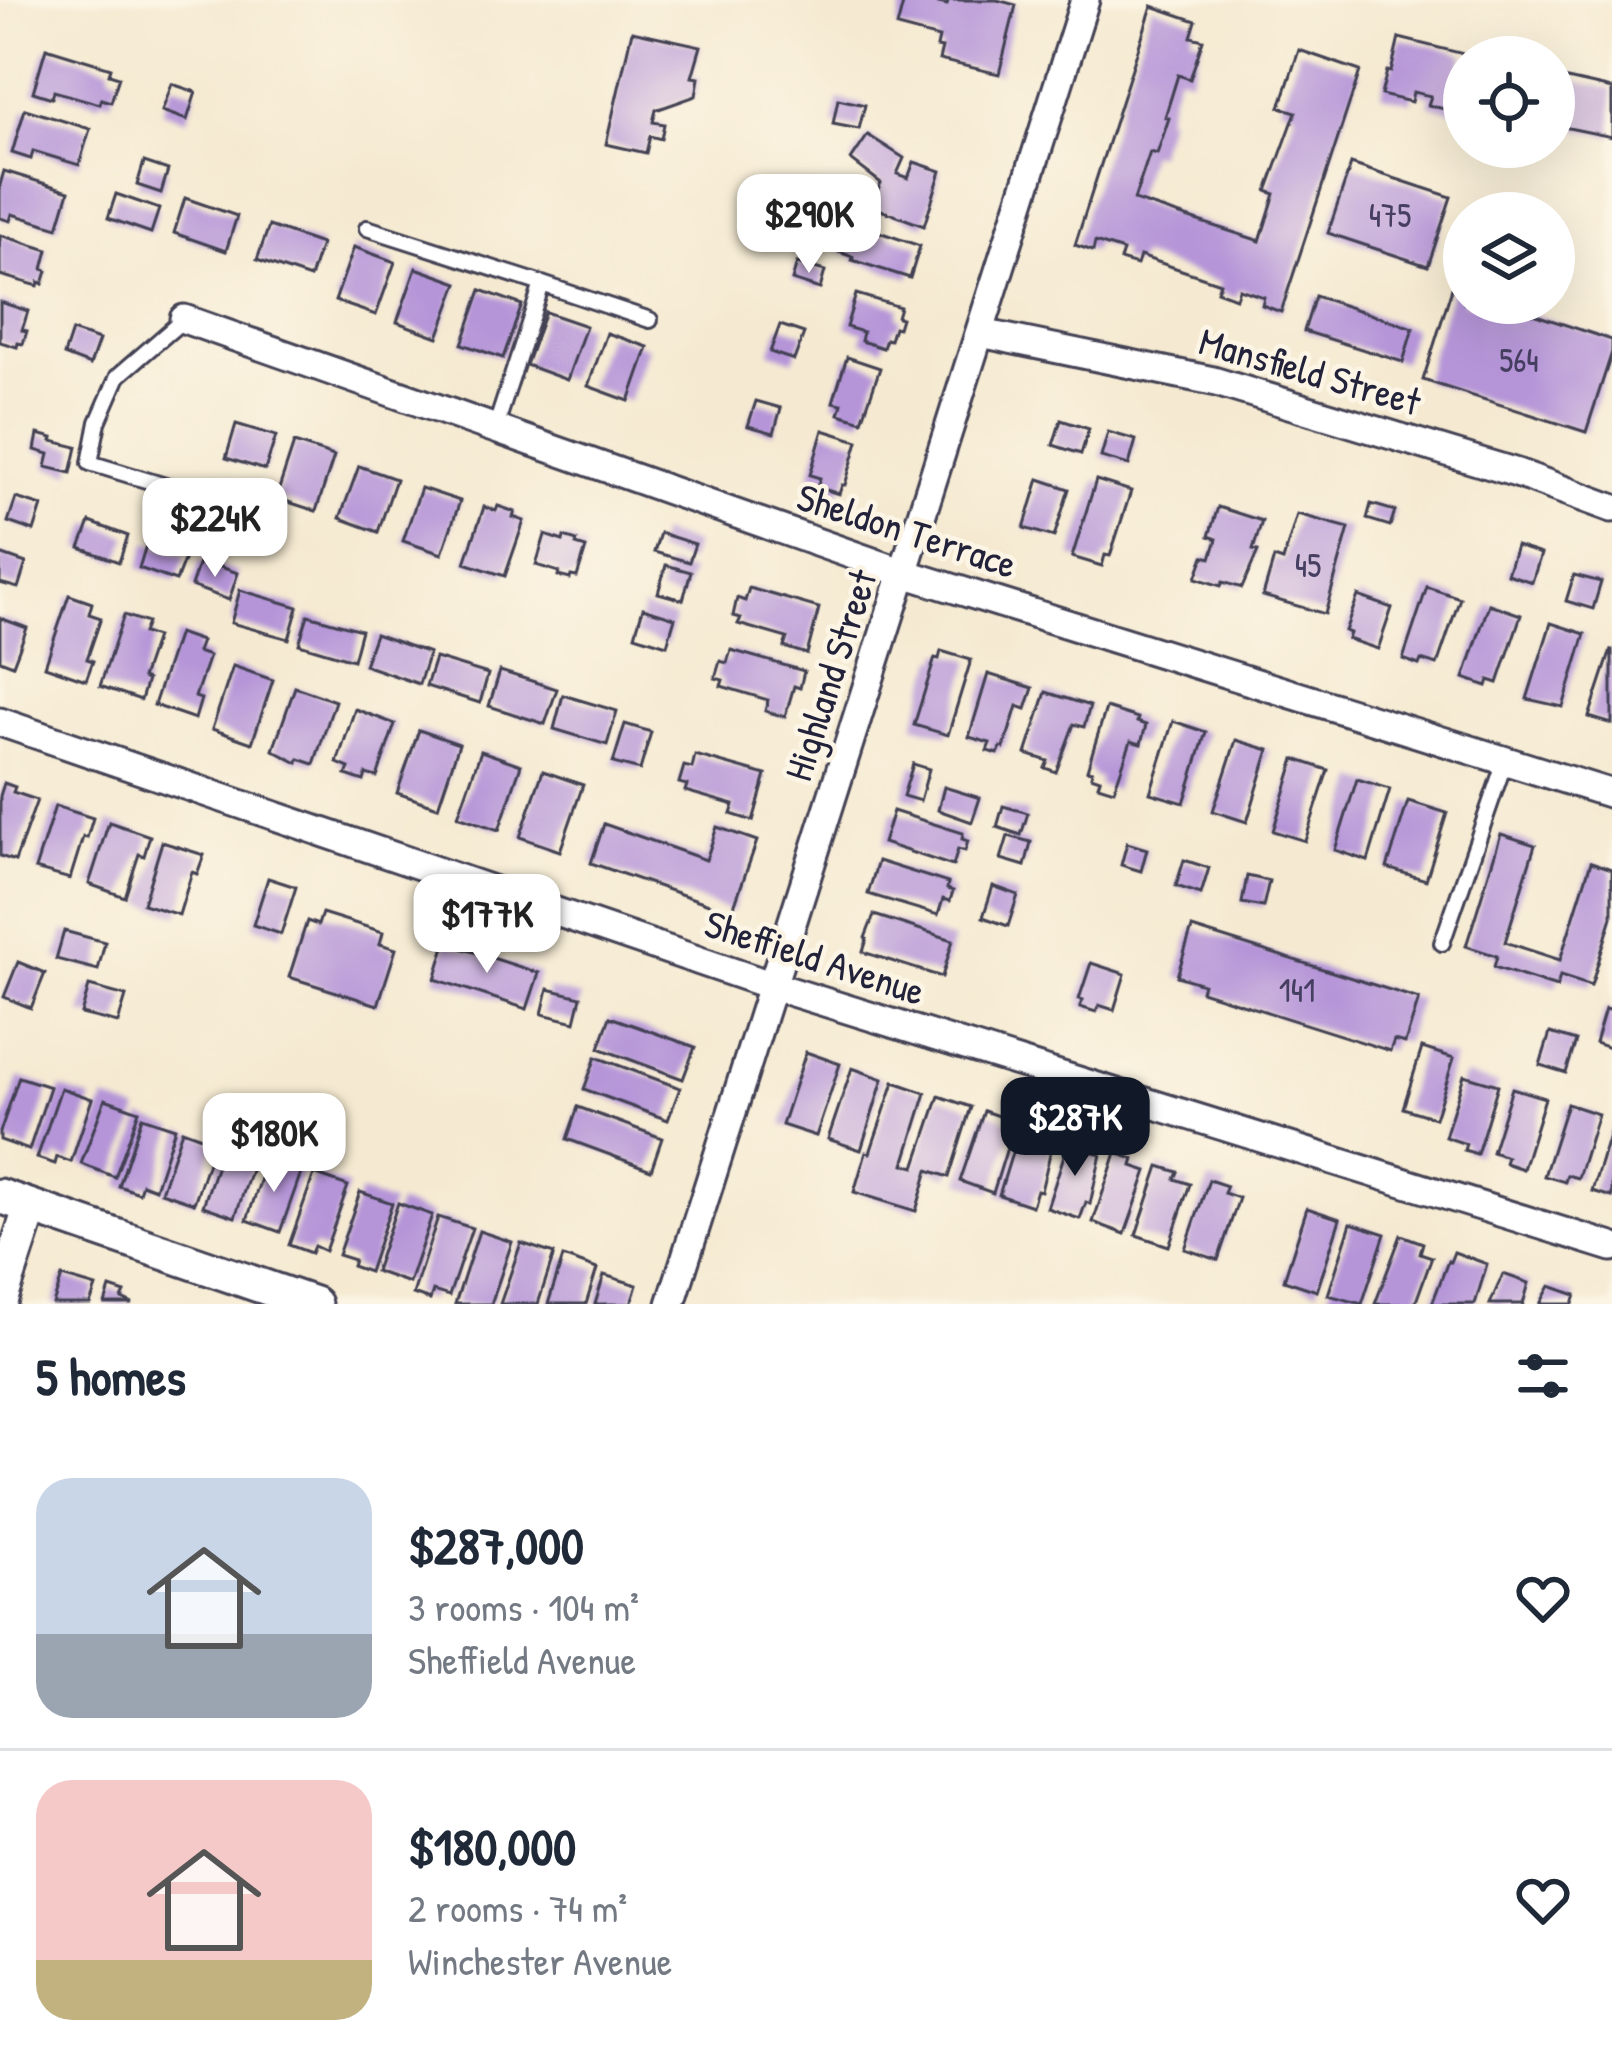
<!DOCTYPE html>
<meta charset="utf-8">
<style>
:root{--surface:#fff;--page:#f6f6f7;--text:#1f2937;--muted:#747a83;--line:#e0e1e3;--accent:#111827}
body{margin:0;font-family:"Patrick Hand",sans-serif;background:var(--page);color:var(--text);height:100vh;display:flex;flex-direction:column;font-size:45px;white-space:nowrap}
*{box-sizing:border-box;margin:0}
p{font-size:39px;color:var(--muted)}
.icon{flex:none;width:66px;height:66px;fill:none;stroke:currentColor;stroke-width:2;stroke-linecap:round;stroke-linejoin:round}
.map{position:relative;height:1304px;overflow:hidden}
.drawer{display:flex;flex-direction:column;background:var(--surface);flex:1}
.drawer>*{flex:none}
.controls{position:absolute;left:1443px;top:36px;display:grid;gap:24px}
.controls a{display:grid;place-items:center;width:132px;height:132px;border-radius:50%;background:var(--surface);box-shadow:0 12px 48px #0002;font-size:60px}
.price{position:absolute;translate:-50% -102px;padding:0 27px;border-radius:24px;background:#fff;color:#222;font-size:39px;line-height:78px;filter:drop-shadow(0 3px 6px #0008)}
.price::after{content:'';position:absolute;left:50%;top:72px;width:36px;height:27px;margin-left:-18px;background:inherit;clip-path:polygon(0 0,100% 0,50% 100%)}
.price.selected{background:var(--accent);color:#fff}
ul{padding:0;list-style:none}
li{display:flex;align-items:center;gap:36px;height:300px;padding:0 36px}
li+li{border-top:3px solid var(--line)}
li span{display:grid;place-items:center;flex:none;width:336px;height:240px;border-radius:36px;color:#555}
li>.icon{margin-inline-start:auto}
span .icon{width:144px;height:144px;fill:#fffc;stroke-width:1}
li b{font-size:51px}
h2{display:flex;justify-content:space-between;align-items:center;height:144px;padding:0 36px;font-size:51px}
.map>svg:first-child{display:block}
.building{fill:#b595d8}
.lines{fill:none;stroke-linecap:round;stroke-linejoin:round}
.service-casing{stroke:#424052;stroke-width:20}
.minor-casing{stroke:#424052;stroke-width:33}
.tertiary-casing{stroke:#424052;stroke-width:39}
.service{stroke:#fff;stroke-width:14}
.minor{stroke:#fff;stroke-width:27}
.tertiary{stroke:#fff;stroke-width:33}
.labels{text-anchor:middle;stroke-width:9;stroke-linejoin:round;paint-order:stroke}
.number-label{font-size:33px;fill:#473f62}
.street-label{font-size:39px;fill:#22223b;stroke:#fcf5e5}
</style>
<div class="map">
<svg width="1612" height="1304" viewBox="0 0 1612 1304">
<rect width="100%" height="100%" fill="#fcf5e5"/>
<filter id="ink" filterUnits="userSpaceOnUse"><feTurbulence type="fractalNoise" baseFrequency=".00833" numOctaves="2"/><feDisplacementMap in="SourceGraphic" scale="24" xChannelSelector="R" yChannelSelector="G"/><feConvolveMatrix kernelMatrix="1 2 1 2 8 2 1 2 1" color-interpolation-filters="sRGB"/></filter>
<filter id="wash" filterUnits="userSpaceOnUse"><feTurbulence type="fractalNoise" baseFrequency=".004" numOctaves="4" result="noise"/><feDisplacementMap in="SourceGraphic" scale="48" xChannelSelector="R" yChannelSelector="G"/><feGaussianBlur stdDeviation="2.7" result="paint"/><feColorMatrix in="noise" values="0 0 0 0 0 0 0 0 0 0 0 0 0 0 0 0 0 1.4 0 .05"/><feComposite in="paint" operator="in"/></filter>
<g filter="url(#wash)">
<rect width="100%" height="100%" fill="#f5ead1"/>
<g id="blocks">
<g class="building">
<polygon points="904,0 925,0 947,5 948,0 997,0 1016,5 999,74 939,60 942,48 937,47 939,38 897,27"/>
<polygon points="1152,6 1196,21 1191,37 1203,40 1190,79 1178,75 1165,117 1169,118 1157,154 1150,152 1134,200 1260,241 1275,194 1267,191 1296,112 1280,107 1299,50 1360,71 1281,312 1262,305 1264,297 1239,289 1236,298 1217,291 1220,283 1140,256 1137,265 1120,260 1123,251 1095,242 1093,251 1075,245"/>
<polygon points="632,31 701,46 692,77 699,78 696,96 656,110 653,122 664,124 661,139 650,136 646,153 606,144"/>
<polygon points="1399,38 1464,54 1460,77 1464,78 1464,114 1428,105 1431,96 1413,92 1411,102 1381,95 1387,71 1391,72"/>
<polygon points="46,48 111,68 109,74 119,77 111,102 101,99 100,104 54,91 52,98 33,92"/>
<polygon points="1554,76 1612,89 1612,137 1554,125"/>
<polygon points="172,84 196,92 187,120 162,111"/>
<polygon points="838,99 865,105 859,129 833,124"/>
<polygon points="25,109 90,129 79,165 33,151 31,159 12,153"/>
<polygon points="868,135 904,158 897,174 908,178 914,162 941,171 924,226 870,206 881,183 851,160"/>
<polygon points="144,162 168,170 161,193 137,185"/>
<polygon points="1351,164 1451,197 1428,266 1328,233"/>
<polygon points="4,171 69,191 58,228 12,214 10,221 0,218 0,185"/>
<polygon points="116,194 159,209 151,233 108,218"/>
<polygon points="185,198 237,216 226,251 174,233"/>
<polygon points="815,201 844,205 841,228 812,224"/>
<polygon points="269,226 321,244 310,278 257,260"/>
<polygon points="847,229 874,237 876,231 920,246 910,278 852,260 853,257 839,252"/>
<polygon points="0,235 48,250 43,269 47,271 43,284 39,282 38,286 0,275"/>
<polygon points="354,247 395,262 376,315 335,301"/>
<polygon points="797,263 825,271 820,289 792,280"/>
<polygon points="416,268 458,283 438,337 397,322"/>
<polygon points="1452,288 1464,292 1464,303 1499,303 1612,340 1612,352 1586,432 1423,380"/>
<polygon points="481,290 522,305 503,358 462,344"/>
<polygon points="856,294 900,307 897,317 901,318 898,328 894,327 890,340 886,339 883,348 861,341 863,332 846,327"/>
<polygon points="1315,296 1413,328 1403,362 1304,331"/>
<polygon points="0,302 28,311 22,330 27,331 23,344 18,343 17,347 0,342"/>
<polygon points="545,312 586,326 567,380 526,365"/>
<polygon points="780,325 804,333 794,360 770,352"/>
<polygon points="72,331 99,340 90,365 64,355"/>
<polygon points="607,333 648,347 629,401 588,386"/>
<polygon points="847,357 880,368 862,421 839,414 842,404 833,402"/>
<polygon points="756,401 781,408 774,433 748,426"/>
<polygon points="1061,420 1089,429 1081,454 1053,445"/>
<polygon points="236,424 276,436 265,470 226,458"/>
<polygon points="823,430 858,441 845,485 842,485 839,494 817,487 820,478 810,475"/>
<polygon points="1108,432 1136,440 1129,465 1101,457"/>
<polygon points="38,434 53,438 52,441 77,447 71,473 46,467 49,454 35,450"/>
<polygon points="294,443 334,456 316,511 276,498"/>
<polygon points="359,466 396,479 378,532 340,518"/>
<polygon points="1039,479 1069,489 1054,537 1024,528"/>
<polygon points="1096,480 1131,491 1110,556 1105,555 1102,566 1072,557"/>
<polygon points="421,488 460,501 442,554 403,541"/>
<polygon points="16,498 42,506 34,531 8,522"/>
<polygon points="1371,504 1395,511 1390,526 1367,519"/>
<polygon points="498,506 515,512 513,517 524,521 505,576 465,563 484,507 496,511"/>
<polygon points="1218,507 1262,521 1253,550 1258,551 1242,588 1223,582 1221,586 1196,578 1204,556 1211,558 1217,539 1209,536"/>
<polygon points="1297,514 1349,528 1325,614 1263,596 1274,558 1283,561"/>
<polygon points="90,522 128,536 119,562 80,548"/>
<polygon points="660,533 695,544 689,562 654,552"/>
<polygon points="545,535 563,541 564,537 577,541 576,545 586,548 577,577 571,576 570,579 558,576 559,572 536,565"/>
<polygon points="147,542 186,555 176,581 139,568"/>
<polygon points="1516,546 1541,554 1532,582 1507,574"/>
<polygon points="0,554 26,563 18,588 0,583"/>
<polygon points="200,560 238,573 229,600 191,586"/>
<polygon points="666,565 691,572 683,600 658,593"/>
<polygon points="1574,575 1601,582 1593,609 1566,601"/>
<polygon points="1427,587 1460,598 1437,665 1421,660 1419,665 1403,659"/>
<polygon points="749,588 819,608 807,654 784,647 787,638 738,624 741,618 733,616 737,598 745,601"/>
<polygon points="240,590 298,607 289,639 231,623"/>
<polygon points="69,595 92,603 89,614 101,618 87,659 93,661 86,680 45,666"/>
<polygon points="1358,596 1392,608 1378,649 1348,639 1350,633 1345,631"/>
<polygon points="1489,604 1521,615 1498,683 1489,680 1487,686 1464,678"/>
<polygon points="643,608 675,618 667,645 635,635"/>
<polygon points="124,615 147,623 143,633 156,637 142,678 147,680 141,700 100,686"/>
<polygon points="308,615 361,630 353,660 299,644"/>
<polygon points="0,618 27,628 13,665 0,660"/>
<polygon points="1551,623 1585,634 1563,707 1527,699"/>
<polygon points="178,633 201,641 197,652 209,656 195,697 201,699 195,719 154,705"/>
<polygon points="375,634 429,653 419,684 364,665"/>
<polygon points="731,650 804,671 800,688 794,686 785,717 765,711 768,700 721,686 723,680 715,678 720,661 727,663"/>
<polygon points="1611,650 1612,650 1612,724 1589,717"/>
<polygon points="941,651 971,660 948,735 914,725 935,658 939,659"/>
<polygon points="435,658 488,674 480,703 426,686"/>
<polygon points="233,666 273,680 252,743 212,729"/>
<polygon points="500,671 557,689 545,724 489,706"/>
<polygon points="988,674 1033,688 1026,709 1017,706 1004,748 1001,747 998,754 987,751 990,743 969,737"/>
<polygon points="295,687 335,701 314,764 299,759 298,763 273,750"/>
<polygon points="1046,692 1090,706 1084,727 1074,724 1056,772 1045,768 1048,761 1026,754"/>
<polygon points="563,695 617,711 607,745 554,729"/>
<polygon points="1106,708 1138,718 1137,722 1146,725 1141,744 1131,741 1114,790 1098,785 1100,779 1091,776 1092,771 1087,770"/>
<polygon points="355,709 395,724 377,777 366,774 364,781 346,775 349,768 337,763"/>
<polygon points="1173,721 1206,732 1184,803 1150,793"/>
<polygon points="625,724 651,732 640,770 613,763"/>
<polygon points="419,730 459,744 438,807 397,793"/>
<polygon points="1236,740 1269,750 1247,822 1213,811"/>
<polygon points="481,751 521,765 499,830 458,816"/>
<polygon points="695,755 766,775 753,821 731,814 734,805 685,791 687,785 679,783 684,766 692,768"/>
<polygon points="1295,759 1328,770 1305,841 1273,831"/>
<polygon points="913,764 929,769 920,801 903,796"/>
<polygon points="543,771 583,785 560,851 520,837"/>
<polygon points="1357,779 1390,789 1368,861 1335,850"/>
<polygon points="4,783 15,787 13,792 37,800 15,861 0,856 0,796"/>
<polygon points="944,787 980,798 972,822 938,810"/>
<polygon points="1408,801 1447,813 1426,880 1387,868"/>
<polygon points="55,806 93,818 87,838 83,837 70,879 35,869"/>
<polygon points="1003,806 1028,813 1021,835 997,827"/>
<polygon points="893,811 963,833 962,839 968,841 965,851 958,849 953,866 883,843"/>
<polygon points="109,822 150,836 144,856 139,854 125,897 89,884"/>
<polygon points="604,824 706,860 717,827 757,841 732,912 591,863"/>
<polygon points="1501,834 1535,845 1505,942 1560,960 1591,862 1612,869 1612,917 1591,986 1560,976 1557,987 1494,967 1497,956 1466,946"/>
<polygon points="1008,836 1031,842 1025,866 1001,859"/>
<polygon points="162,842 204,855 197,874 192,872 179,915 143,904"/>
<polygon points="1127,843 1147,849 1141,871 1121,865"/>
<polygon points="1184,860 1209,868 1201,894 1176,886"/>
<polygon points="878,861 948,883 947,889 953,891 950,901 943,899 938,915 868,894"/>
<polygon points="1247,876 1269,881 1263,907 1242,903"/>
<polygon points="268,878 296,887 281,934 253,925"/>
<polygon points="993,886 1018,895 1008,926 983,917"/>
<polygon points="322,913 383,932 380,944 396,949 378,1005 289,977 307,921 318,925"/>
<polygon points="874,915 953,940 942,977 863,952 867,939 865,938"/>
<polygon points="1192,928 1419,999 1405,1043 1394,1040 1390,1051 1201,991 1203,984 1177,976"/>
<polygon points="64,931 105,942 98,970 56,959"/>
<polygon points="446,943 539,973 527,1009 435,979"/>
<polygon points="18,962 45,973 31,1008 4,997"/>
<polygon points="1091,963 1125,974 1114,1010 1099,1005 1096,1012 1080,1007 1083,1000 1079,999"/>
<polygon points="89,986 126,996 118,1023 81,1014"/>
<polygon points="548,989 581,997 575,1022 542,1014"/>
<polygon points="1605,1009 1612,1011 1612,1049 1595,1043"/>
<polygon points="610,1017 695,1047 683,1079 599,1048"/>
<polygon points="1550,1033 1576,1041 1566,1073 1540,1065"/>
<polygon points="1422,1048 1454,1058 1435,1118 1403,1108"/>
<polygon points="806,1052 840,1064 816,1136 782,1125"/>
<polygon points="596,1057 680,1088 668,1120 584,1089"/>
<polygon points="852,1068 883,1079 861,1150 828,1139"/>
<polygon points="1464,1075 1498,1085 1477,1154 1464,1150 1466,1144 1445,1137"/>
<polygon points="19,1077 50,1087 29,1150 0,1140 0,1132"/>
<polygon points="894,1082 926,1093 904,1164 915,1167 939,1096 971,1107 949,1177 928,1170 916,1211 854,1192 866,1152 870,1153"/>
<polygon points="61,1088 92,1099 71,1162 57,1157 55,1164 37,1158"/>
<polygon points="1512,1088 1545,1098 1523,1169 1505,1163 1507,1157 1492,1152"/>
<polygon points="105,1099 139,1111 115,1177 81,1164"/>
<polygon points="1567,1104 1598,1114 1578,1178 1567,1175 1565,1182 1544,1176"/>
<polygon points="578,1107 662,1138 651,1170 567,1139"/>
<polygon points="984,1111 1015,1122 993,1193 960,1181"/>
<polygon points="142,1117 175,1128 155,1189 142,1184 139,1193 119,1186"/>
<polygon points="1021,1124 1044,1131 1042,1138 1053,1141 1041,1191 1037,1190 1032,1206 999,1195"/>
<polygon points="1611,1129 1612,1129 1612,1197 1592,1191"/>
<polygon points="182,1130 215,1142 194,1203 161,1192"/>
<polygon points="235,1135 253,1141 249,1154 256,1156 235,1217 203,1206 224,1145 231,1148"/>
<polygon points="1070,1137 1092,1145 1090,1151 1101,1154 1090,1204 1086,1202 1080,1219 1047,1208"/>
<polygon points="1116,1153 1134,1159 1132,1166 1147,1171 1125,1234 1093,1222"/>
<polygon points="268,1158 302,1170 280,1232 247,1220"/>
<polygon points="1159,1166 1178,1172 1175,1179 1190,1184 1169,1246 1136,1235"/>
<polygon points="314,1174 348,1186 325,1251 314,1246 311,1253 289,1245"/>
<polygon points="1209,1180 1227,1186 1224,1193 1239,1198 1218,1260 1185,1249"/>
<polygon points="360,1192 392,1203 369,1272 352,1266 354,1260 338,1255"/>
<polygon points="398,1203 432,1215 409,1283 375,1271"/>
<polygon points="1307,1208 1340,1219 1317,1291 1284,1280"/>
<polygon points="438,1217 472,1228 449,1296 433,1291 430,1300 413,1294"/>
<polygon points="1351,1223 1385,1234 1362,1304 1328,1295"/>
<polygon points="479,1231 512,1242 491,1304 455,1304"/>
<polygon points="1401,1235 1423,1243 1420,1253 1432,1257 1415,1304 1375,1304"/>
<polygon points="521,1243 554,1254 538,1304 500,1304"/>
<polygon points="1454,1252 1487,1264 1475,1304 1432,1304 1448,1261 1450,1262"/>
<polygon points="563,1257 597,1269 586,1304 548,1304"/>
<polygon points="1503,1274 1529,1283 1523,1304 1490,1304"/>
<polygon points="604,1275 637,1285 631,1304 595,1304"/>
<polygon points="62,1277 96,1287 90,1304 53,1304"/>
<polygon points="1550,1286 1576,1295 1573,1304 1540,1304"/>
<polygon points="110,1288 125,1293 122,1299 133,1304 105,1304"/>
</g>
</g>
</g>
<g filter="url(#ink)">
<use href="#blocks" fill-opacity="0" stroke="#424052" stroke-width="3"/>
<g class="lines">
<g class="service-casing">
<g id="service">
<polyline points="367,228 542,284 495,429"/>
<polyline points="542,284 650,320"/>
<polyline points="182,491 90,463 98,422 118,376 184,319"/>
<polyline points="1442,943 1505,761"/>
</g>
</g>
<g class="minor-casing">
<g id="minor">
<polyline points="184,319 904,573 1612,794"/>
<polyline points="981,333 1213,381 1517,473 1612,508"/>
<polyline points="0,722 773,986 1612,1247"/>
<polyline points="671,1304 1085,0"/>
</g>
</g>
<g class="tertiary-casing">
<g id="tertiary">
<polyline points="0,1196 314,1304"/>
<polyline points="0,1301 31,1207"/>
</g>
</g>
<use href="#service" class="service"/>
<use href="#minor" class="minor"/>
<use href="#tertiary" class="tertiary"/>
</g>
</g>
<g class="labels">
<g class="number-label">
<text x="1390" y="227">475</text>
<text x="1519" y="372">564</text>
<text x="1308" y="577">45</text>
<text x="1297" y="1002">141</text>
</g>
<g class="street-label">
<text transform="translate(1310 371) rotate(16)" y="14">Mansfield Street</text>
<text transform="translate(907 530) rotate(18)" y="14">Sheldon Terrace</text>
<text transform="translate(830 675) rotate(-72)" y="14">Highland Street</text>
<text transform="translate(815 957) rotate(18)" y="14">Sheffield Avenue</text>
</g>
</g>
</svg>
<div class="controls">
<a><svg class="icon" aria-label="locate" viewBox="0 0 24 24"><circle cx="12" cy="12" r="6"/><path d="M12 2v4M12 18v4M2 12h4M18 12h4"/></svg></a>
<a><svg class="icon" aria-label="layers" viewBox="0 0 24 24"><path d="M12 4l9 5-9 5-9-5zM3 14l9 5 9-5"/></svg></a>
</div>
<b class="price" style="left:809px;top:276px">$290K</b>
<b class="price" style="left:215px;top:580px">$224K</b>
<b class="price" style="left:487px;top:976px">$177K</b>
<b class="price selected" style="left:1075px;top:1179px">$287K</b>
<b class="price" style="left:274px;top:1195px">$180K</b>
</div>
<section class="drawer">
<h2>5 homes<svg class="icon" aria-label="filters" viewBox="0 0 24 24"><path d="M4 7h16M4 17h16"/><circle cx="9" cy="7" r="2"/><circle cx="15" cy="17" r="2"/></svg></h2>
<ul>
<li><span style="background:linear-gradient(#c9d6e8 65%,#9aa5b1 0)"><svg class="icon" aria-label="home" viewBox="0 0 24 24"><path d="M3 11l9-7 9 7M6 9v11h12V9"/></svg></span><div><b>$287,000</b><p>3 rooms · 104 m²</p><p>Sheffield Avenue</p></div><svg class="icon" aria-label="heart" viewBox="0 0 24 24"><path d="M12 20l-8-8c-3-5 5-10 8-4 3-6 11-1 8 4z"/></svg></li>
<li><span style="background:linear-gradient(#f6c9c9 75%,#c2b280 0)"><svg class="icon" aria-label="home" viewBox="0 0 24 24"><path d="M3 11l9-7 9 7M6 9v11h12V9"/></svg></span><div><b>$180,000</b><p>2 rooms · 74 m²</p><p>Winchester Avenue</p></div><svg class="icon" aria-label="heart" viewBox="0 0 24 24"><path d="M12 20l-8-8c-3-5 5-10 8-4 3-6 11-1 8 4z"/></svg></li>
</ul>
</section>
